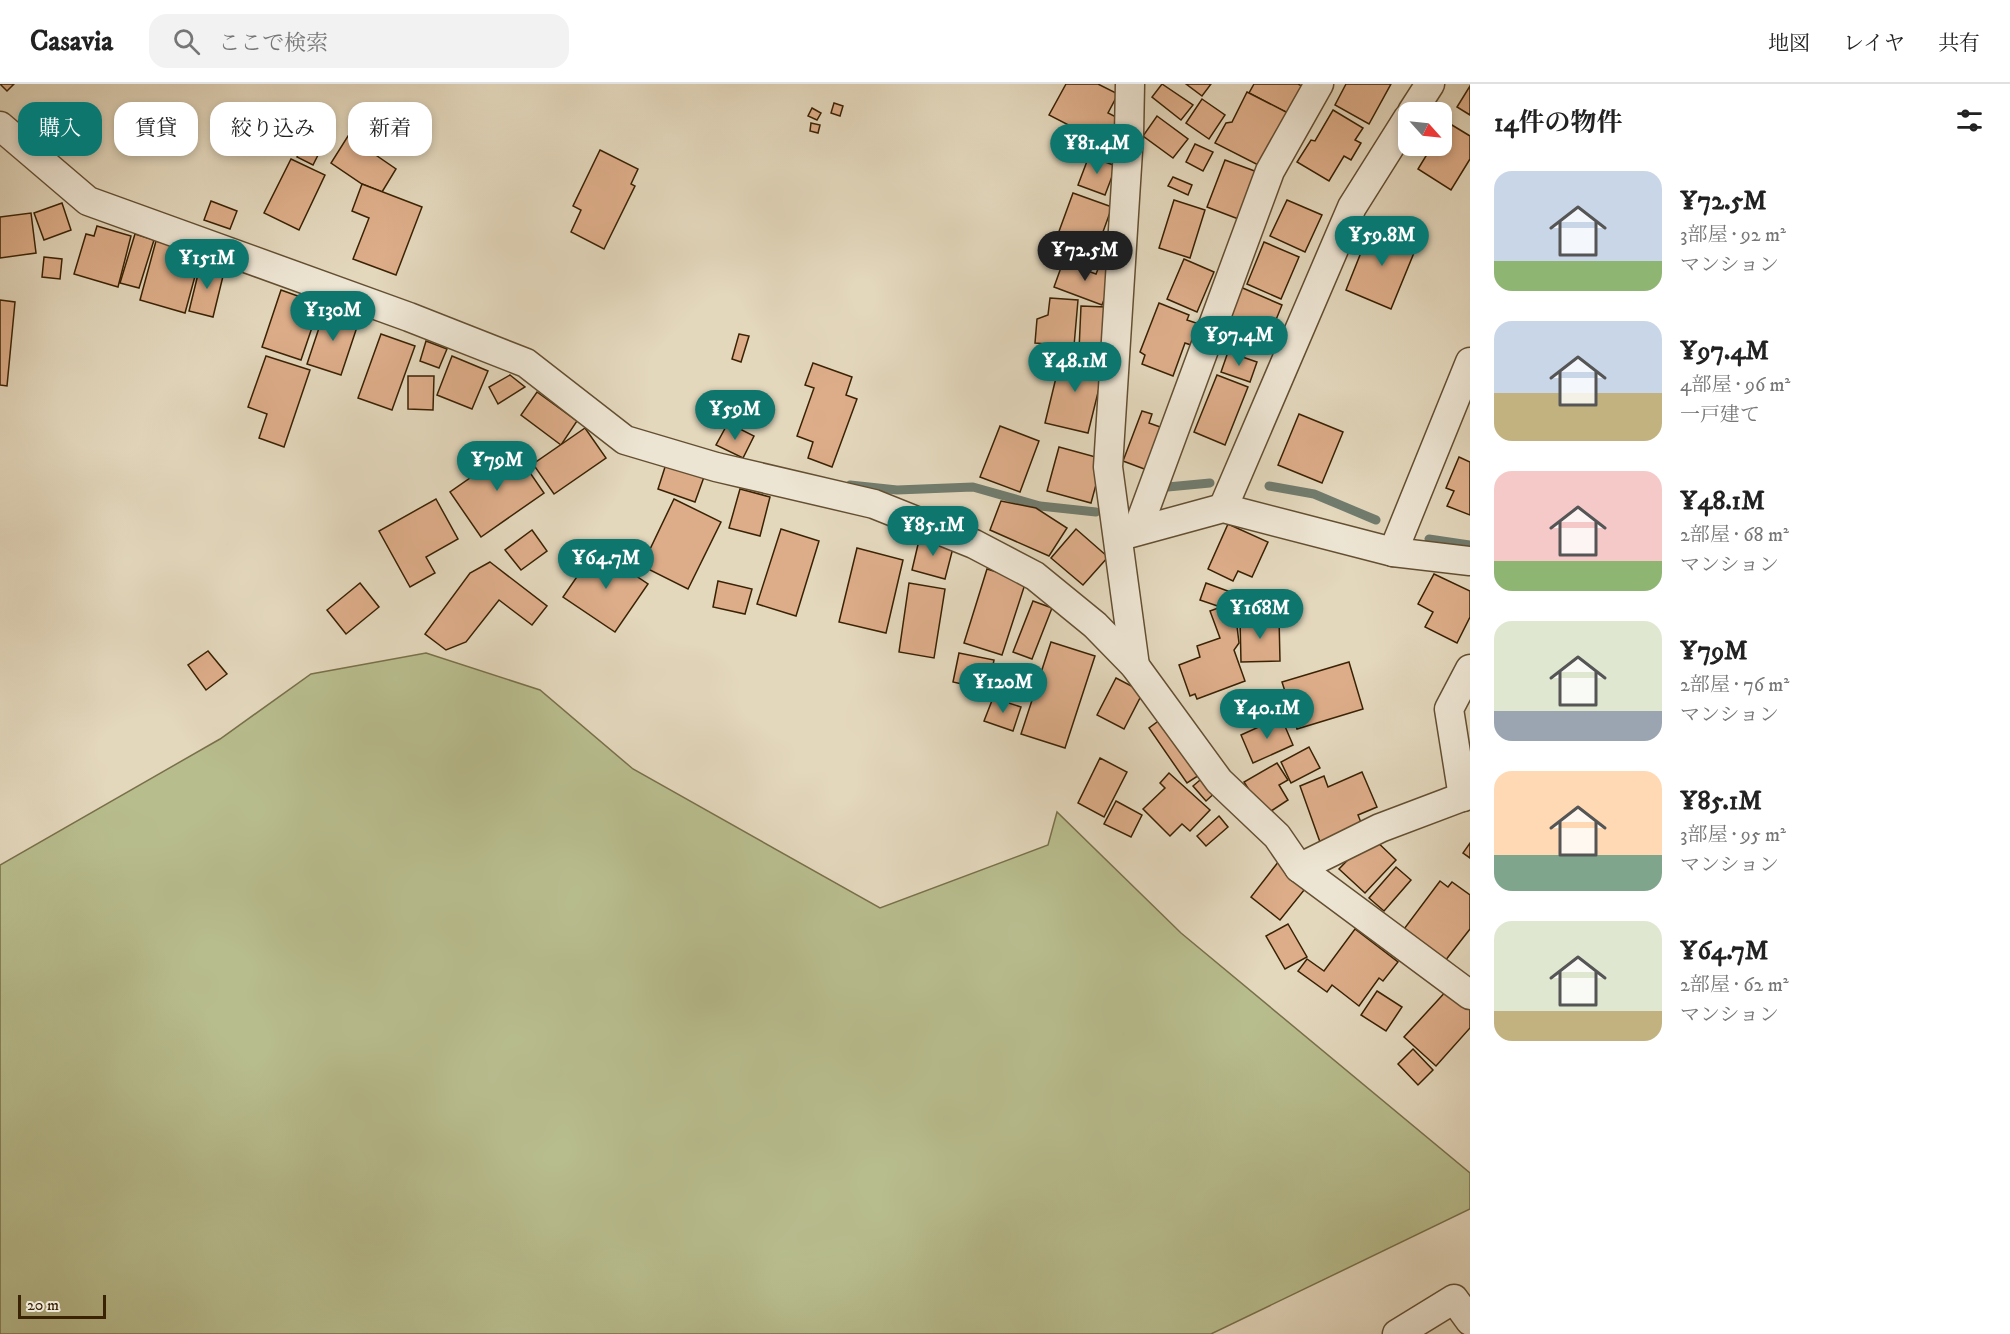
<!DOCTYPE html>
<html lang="ja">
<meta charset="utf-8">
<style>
:root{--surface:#fff;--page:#f2f2f2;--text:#222;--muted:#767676;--line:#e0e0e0;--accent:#0f766e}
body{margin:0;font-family:"IM FELL DW Pica","Noto Serif JP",serif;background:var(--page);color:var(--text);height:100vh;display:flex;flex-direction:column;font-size:22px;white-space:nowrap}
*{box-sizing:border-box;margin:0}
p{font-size:20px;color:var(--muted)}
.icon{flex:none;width:33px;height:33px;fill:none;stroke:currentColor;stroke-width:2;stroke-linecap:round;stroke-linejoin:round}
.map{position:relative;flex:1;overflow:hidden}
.panel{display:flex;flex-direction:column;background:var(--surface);width:540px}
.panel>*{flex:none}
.banner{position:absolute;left:18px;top:18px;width:570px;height:54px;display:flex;gap:12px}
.needle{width:39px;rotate:117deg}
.controls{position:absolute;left:1398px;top:18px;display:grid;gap:12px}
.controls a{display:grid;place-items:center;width:54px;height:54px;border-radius:12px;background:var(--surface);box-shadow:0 3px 9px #0003;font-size:30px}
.scale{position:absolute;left:18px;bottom:15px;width:88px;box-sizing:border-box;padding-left:6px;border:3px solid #3a2204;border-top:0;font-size:16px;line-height:21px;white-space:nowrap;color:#3a2204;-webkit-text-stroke:4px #ede5d3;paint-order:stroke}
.price{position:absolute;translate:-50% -51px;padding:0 14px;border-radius:21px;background:var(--accent);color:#fff;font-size:20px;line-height:39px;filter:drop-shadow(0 2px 3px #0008)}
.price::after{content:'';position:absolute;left:50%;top:36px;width:18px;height:14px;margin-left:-9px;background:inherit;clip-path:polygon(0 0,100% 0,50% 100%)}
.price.selected{background:#222;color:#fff}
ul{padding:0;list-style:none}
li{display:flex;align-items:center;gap:18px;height:150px;padding:0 24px}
li span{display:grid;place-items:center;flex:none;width:168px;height:120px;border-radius:18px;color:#555}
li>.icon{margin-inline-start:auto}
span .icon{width:72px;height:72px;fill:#fffc;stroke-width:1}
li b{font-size:26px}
h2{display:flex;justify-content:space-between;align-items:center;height:72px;padding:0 24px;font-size:26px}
.chip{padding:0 21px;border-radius:18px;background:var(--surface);box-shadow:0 3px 9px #0003;font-size:21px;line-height:54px}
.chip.selected{background:var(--accent);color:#fff}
header{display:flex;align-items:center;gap:36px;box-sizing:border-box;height:84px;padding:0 30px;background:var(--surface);border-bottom:2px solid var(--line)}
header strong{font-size:28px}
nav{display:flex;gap:33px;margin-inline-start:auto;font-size:21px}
.search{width:420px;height:54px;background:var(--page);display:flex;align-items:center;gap:15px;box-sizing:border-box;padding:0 21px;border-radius:18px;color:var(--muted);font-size:22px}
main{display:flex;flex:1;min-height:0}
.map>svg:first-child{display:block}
.green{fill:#b8bd8e;stroke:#797049;stroke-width:1.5}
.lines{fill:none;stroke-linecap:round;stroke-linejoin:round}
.stream{stroke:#717c6e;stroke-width:9}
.building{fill:#ddad89;stroke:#3a2204;stroke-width:1.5}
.minor-casing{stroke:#644f32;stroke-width:31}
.minor{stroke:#ede5d3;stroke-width:28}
</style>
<header>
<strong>Casavia</strong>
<div class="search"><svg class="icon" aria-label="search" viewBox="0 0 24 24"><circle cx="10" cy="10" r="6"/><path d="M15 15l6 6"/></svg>ここで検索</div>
<nav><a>地図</a><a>レイヤ</a><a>共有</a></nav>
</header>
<main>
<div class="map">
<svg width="1470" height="1250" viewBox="0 0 1470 1250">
<rect width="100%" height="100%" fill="#e3d7bc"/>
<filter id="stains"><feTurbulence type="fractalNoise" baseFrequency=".00333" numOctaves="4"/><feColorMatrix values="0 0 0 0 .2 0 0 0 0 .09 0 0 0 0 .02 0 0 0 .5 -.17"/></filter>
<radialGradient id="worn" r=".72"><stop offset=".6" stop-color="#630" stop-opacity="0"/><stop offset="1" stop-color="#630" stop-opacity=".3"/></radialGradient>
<polygon class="green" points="426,569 540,606 633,685 880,824 1048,761 1057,728 1181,849 1470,1089 1470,1125 1211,1250 0,1250 0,781 220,655 311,590"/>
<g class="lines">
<g class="stream">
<polyline points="850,401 897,406 973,403 1040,422 1096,428"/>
<polyline points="1269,402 1314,410 1376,436"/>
<polyline points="1157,404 1210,399"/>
<polyline points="1429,455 1470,461"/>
</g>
</g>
<g class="building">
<polygon points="0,0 14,0 7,7"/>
<polygon points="1066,0 1098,0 1118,10 1108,29 1120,35 1107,61 1049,31"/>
<polygon points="1162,0 1193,21 1181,36 1152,13"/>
<polygon points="1186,0 1211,0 1202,12"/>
<polygon points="1254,0 1298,0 1304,3 1288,29 1249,9"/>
<polygon points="1346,0 1391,0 1369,40 1335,21"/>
<polygon points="1470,2 1470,31 1457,23"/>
<polygon points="1247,8 1288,29 1266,85 1215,59 1226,39 1232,38"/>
<polygon points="1202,15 1225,31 1209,55 1186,39"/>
<polygon points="834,19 843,22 840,32 831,29"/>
<polygon points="812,24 821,29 817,36 808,32"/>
<polygon points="1333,26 1363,44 1355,56 1361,59 1351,76 1344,72 1329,97 1297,78 1311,56 1315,57"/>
<polygon points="1157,32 1188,55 1173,74 1143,52"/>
<polygon points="1447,38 1470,52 1470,75 1451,106 1418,85 1432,62 1442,62 1442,46"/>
<polygon points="811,39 820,41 818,49 810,47"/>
<polygon points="310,47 326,55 313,81 297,73"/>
<polygon points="348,52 396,85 382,108 362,100 331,79"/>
<polygon points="1195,60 1213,68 1203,87 1186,78"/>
<polygon points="600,66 638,85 631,100 635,102 604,165 571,148 581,126 573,122"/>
<polygon points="1089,72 1116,82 1105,111 1078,101"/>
<polygon points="291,75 325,91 299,146 264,129"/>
<polygon points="1225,76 1260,89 1241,136 1207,123"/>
<polygon points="1173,93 1192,101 1188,111 1168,102"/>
<polygon points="362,100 422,123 396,191 353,175 369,134 352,127"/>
<polygon points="1073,109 1112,123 1100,156 1108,159 1106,165 1111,170 1108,180 1092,174 1088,186 1050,172"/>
<polygon points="1174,116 1205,126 1190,174 1159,164"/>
<polygon points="1287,116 1322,131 1305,168 1270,152"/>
<polygon points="211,117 237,127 230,145 204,136"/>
<polygon points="62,119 71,146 44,156 34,129"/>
<polygon points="31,129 36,169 0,174 0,133"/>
<polygon points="1372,141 1418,159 1391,225 1346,206"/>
<polygon points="97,142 131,152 118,203 74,190 86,150 94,152"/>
<polygon points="135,150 154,156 139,204 120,199"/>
<polygon points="156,157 201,170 185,229 140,216"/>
<polygon points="1264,158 1299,173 1281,215 1247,200"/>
<polygon points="44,173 62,175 60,195 42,193"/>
<polygon points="1184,175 1214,188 1197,228 1167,215"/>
<polygon points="201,178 225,184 213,233 189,227"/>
<polygon points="1063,178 1096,190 1100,180 1115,186 1102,221 1054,203"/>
<polygon points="1238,202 1282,221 1267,258 1222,240"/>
<polygon points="281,206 320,220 301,276 262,263"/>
<polygon points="1050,214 1078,216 1074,262 1035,259 1037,235 1048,231"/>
<polygon points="0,216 15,218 7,302 0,301"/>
<polygon points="1159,219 1189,231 1187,236 1199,240 1191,261 1185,259 1173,292 1142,280 1145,271 1140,268"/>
<polygon points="1081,222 1106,223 1105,267 1079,266"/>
<polygon points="325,226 359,237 341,291 307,280"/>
<polygon points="381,250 415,262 392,326 358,314"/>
<polygon points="739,250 749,252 741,278 732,275"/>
<polygon points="426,257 447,265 439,284 420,277"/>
<polygon points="1228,268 1257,278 1250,298 1221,288"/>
<polygon points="1062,269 1105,280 1088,349 1045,339"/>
<polygon points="266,272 310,286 284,363 259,354 267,330 248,323"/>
<polygon points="452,272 488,287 472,325 437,311"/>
<polygon points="813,279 852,293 846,311 857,315 832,383 808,374 813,358 797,352 814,304 805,301"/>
<polygon points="510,291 525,303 498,320 489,303"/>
<polygon points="1217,291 1248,303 1225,361 1194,348"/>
<polygon points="408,292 434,292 433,326 408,325"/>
<polygon points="537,308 577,337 561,361 521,331"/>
<polygon points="1142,327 1152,330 1149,339 1163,344 1147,386 1123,377"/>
<polygon points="1299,330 1343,348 1322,399 1278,381"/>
<polygon points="728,339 754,352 743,374 716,361"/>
<polygon points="1000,342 1039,357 1020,408 980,393"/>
<polygon points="585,344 606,374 554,410 533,380"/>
<polygon points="1059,363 1103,375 1091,419 1047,407"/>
<polygon points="513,364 544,409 481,453 450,408"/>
<polygon points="1459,373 1470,378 1470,431 1447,422 1454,407 1446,404"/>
<polygon points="666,380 704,393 695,418 658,405"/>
<polygon points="740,405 770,413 760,452 729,444"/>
<polygon points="436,415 458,455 426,473 435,489 410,503 379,447"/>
<polygon points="674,415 721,438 688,505 642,482"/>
<polygon points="1001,417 1036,424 1067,444 1049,472 990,446"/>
<polygon points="1228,440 1268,458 1252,493 1238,487 1233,497 1208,485"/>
<polygon points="781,445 819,457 796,532 757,520"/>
<polygon points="1076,445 1108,473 1083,501 1051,474"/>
<polygon points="532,446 547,467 521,486 505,466"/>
<polygon points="920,452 954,460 945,495 912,486"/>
<polygon points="857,464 903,476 886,549 839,538"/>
<polygon points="596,465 648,500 615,548 563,513"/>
<polygon points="490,478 547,522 532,541 499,516 466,558 446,566 425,550 470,489"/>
<polygon points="987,485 1026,497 1002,571 964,559"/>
<polygon points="1434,490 1470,507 1470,533 1457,559 1425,543 1433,528 1418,520"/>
<polygon points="718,497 752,505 745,530 713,523"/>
<polygon points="360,499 379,523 346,550 327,526"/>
<polygon points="909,499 945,505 934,574 899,568"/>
<polygon points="1206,499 1244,513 1238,529 1200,516"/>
<polygon points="1033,517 1052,524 1032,575 1013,568"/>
<polygon points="1218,524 1236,534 1239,559 1234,566 1245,597 1197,615 1195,610 1190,612 1179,581 1200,573 1197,562 1220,554 1210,527"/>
<polygon points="1279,533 1280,577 1241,578 1240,535"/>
<polygon points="1051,558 1095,572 1065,664 1021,650"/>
<polygon points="208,567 227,590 206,606 188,581"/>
<polygon points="959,569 994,576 988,606 953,598"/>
<polygon points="1349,578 1363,625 1297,645 1282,598"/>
<polygon points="1116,594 1143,608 1124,645 1097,631"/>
<polygon points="993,614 1021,623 1013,647 984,637"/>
<polygon points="1168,630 1207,686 1187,699 1149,644"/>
<polygon points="1281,633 1293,661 1253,679 1241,651"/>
<polygon points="1309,663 1320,684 1291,699 1281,678"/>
<polygon points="1100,674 1127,688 1104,733 1078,719"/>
<polygon points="1277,679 1288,696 1279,701 1288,716 1265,731 1244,698"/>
<polygon points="1362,688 1377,723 1358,731 1362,741 1320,758 1300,702 1324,692 1328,703"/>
<polygon points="1169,689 1210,726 1190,747 1182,740 1170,752 1143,725 1165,704 1160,699"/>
<polygon points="1206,691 1219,705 1206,717 1193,702"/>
<polygon points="1116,717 1142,731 1131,753 1104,740"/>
<polygon points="1219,732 1228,743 1206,762 1197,752"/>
<polygon points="1371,752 1396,776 1365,809 1339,785"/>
<polygon points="1470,759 1470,774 1463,769"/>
<polygon points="1279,777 1309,800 1280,836 1251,813"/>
<polygon points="1396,783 1411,796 1384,827 1369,814"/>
<polygon points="1440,797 1448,803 1452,798 1470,811 1470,845 1445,877 1404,845"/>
<polygon points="1288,840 1307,873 1285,885 1266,852"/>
<polygon points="1355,845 1398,878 1383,897 1379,894 1359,922 1332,901 1327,908 1298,887 1307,875 1324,887"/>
<polygon points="1449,904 1470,923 1470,944 1436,982 1404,953"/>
<polygon points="1377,907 1402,923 1386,947 1361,931"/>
<polygon points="1413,965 1433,986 1418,1001 1398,980"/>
</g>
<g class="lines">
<g class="minor-casing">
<g id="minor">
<polyline points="1130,0 1129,51 1108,383 1135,582"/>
<polyline points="1412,28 1430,0"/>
<polyline points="0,42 88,117 409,233 526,279 625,356 716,383 874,420 974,460 1035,492 1095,541 1135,582 1219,697 1277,752 1299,784 1470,911"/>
<polyline points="1223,424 1352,123 1408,34"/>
<polyline points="1137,447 1270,87 1319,0"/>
<polyline points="1124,451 1223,424 1393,468 1470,477"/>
<polyline points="1393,468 1470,278"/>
<polyline points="1463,713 1449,625 1470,585"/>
<polyline points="1299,784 1380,744 1470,710"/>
<polyline points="1397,1250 1454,1215 1470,1237"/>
</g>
</g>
<use href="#minor" class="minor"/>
</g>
<rect width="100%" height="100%" filter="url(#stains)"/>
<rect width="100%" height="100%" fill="url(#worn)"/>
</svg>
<div class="controls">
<a><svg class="needle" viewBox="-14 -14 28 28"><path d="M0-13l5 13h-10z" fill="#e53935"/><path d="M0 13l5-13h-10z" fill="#767676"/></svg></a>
</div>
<div class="scale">20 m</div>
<b class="price" style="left:1097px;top:91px">¥81.4M</b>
<b class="price" style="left:1382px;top:183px">¥59.8M</b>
<b class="price selected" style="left:1085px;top:198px">¥72.5M</b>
<b class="price" style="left:207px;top:206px">¥151M</b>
<b class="price" style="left:333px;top:258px">¥130M</b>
<b class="price" style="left:1239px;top:283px">¥97.4M</b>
<b class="price" style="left:1075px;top:309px">¥48.1M</b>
<b class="price" style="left:735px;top:357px">¥59M</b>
<b class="price" style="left:497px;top:408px">¥79M</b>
<b class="price" style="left:933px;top:473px">¥85.1M</b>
<b class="price" style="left:606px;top:506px">¥64.7M</b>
<b class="price" style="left:1260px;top:556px">¥168M</b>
<b class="price" style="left:1003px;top:630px">¥120M</b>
<b class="price" style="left:1267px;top:656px">¥40.1M</b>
<div class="banner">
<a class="chip selected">購入</a>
<a class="chip">賃貸</a>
<a class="chip">絞り込み</a>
<a class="chip">新着</a>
</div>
</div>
<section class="panel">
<h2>14件の物件<svg class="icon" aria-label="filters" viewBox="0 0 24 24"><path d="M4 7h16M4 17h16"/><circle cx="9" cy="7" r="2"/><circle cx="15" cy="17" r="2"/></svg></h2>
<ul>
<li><span style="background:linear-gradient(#c9d6e8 75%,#8fb573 0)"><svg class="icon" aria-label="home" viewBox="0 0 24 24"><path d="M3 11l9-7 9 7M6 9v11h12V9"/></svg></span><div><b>¥72.5M</b><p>3部屋 · 92 m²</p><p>マンション</p></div></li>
<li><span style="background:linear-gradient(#c9d6e8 60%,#c2b280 0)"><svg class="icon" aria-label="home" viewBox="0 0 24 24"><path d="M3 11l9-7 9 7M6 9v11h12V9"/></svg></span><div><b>¥97.4M</b><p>4部屋 · 96 m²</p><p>一戸建て</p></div></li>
<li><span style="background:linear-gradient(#f6c9c9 75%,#8fb573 0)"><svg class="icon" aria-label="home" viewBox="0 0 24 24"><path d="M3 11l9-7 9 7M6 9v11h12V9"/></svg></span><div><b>¥48.1M</b><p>2部屋 · 68 m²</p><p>マンション</p></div></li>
<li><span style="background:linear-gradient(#dfe7d0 75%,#9aa5b1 0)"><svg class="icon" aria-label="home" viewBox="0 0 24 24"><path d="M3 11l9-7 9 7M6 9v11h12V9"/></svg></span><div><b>¥79M</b><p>2部屋 · 76 m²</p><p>マンション</p></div></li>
<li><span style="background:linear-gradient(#ffd9b3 70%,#7fa58c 0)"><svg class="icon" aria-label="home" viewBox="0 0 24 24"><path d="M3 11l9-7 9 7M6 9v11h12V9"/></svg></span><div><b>¥85.1M</b><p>3部屋 · 95 m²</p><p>マンション</p></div></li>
<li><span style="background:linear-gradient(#dfe7d0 75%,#c2b280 0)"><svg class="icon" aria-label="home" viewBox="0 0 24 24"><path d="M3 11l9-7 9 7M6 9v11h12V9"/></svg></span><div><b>¥64.7M</b><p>2部屋 · 62 m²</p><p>マンション</p></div></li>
</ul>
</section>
</main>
